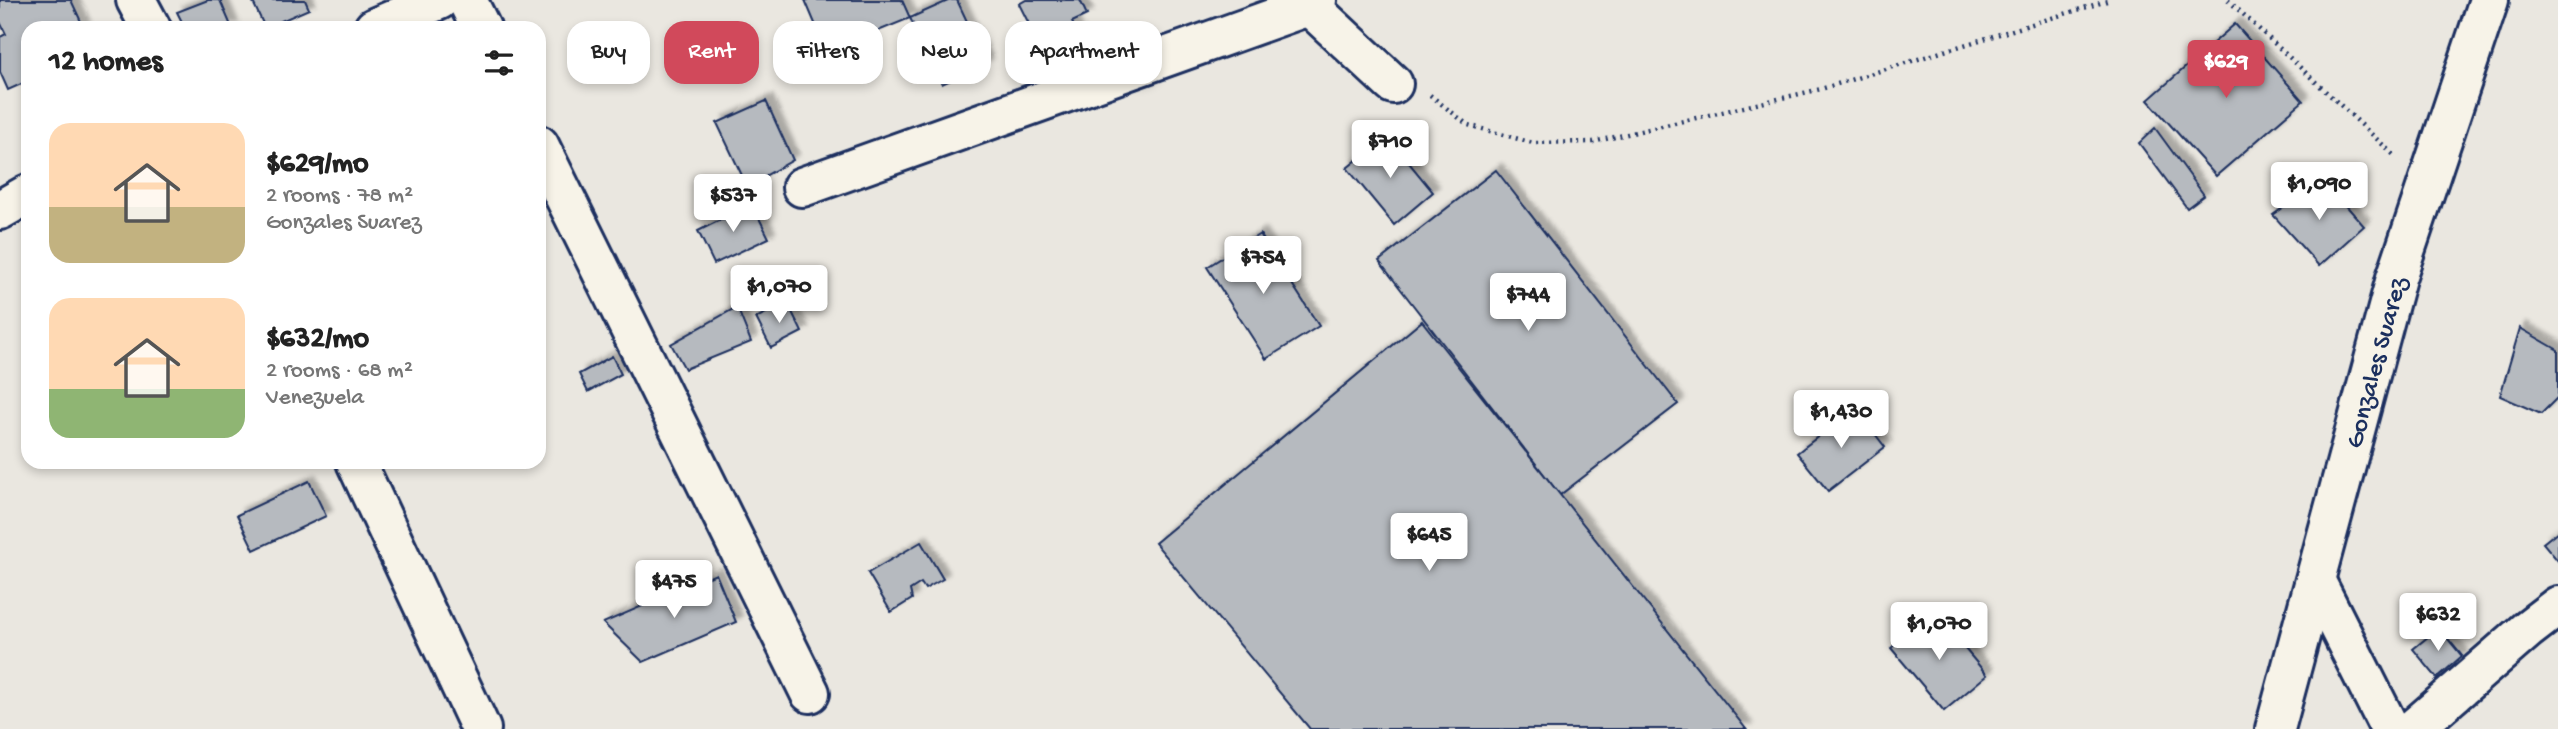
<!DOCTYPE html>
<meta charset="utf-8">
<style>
:root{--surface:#fff;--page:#f2f2f2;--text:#222;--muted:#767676;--accent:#d1495b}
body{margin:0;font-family:"Gochi Hand",sans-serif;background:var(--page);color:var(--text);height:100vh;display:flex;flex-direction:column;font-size:26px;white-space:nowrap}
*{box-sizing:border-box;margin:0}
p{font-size:23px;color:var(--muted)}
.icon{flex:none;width:38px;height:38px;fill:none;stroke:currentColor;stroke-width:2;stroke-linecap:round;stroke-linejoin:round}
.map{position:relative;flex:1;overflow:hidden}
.sheet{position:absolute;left:21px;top:21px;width:525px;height:448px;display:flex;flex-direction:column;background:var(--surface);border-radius:21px;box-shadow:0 4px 10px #0003}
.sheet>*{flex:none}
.guide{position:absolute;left:567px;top:21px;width:665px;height:63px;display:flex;gap:14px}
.price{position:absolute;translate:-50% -60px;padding:0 16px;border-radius:7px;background:#fff;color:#222;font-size:23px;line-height:46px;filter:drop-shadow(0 2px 4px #0008)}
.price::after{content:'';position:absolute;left:50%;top:42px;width:21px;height:16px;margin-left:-10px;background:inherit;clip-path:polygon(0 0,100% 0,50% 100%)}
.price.on{background:var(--accent);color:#fff}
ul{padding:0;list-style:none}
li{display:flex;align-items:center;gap:21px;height:175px;padding:0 28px}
li span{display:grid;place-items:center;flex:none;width:196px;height:140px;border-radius:21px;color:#555}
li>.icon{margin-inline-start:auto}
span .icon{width:84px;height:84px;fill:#fffc;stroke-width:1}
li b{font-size:30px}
h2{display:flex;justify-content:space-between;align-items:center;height:84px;padding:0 28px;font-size:30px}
.tag{padding:0 24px;border-radius:21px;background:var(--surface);box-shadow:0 4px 10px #0003;font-size:24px;line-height:63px}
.tag.on{background:var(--accent);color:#fff}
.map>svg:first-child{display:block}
.building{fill:#b6babf;stroke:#1b2f5e;stroke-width:2;filter:url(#shadow)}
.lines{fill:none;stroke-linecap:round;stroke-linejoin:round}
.minor-casing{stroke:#1b2f5e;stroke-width:44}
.path{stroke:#1b2f5e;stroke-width:4.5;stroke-dasharray:2 5;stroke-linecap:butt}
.minor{stroke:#f7f3e8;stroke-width:38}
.labels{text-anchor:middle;stroke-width:5;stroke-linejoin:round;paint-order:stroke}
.street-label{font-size:26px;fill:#1b2f5e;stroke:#f7f3e8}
</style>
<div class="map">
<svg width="2558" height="729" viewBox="0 0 2558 729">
<defs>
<filter id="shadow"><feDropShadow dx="6" dy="-6" stdDeviation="2" flood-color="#0004"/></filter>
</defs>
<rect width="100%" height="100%" fill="#eae7e0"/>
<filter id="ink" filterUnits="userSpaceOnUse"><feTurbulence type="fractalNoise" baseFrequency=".0143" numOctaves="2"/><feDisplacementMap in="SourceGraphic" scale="14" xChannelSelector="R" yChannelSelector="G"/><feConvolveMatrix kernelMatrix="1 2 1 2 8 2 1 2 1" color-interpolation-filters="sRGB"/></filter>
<g filter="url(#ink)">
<g class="building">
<polygon points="0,0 71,0 84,28 28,28 28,81 8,90 0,72 0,37 6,34 0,22"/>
<polygon points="208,0 220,0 232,28 185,28 177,12"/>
<polygon points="252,0 305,0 309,9 265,28"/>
<polygon points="805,0 902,0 910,18 827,52"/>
<polygon points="950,0 957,0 987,64 942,84 910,18"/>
<polygon points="1026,0 1080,0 1087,15 1072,22 1087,56 1052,70 1019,4"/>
<polygon points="2235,24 2303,101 2216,176 2148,100"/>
<polygon points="766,101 793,160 747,186 717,123"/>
<polygon points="2155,128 2204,195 2187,208 2139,143"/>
<polygon points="1387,136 1433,192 1394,225 1347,168"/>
<polygon points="1496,170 1678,404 1560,495 1379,261"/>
<polygon points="2323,179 2364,226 2319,266 2273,215"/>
<polygon points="752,204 769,238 714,264 698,231"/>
<polygon points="1260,234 1319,326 1266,359 1207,267"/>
<polygon points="787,302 802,332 771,348 756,318"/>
<polygon points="737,307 751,342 685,369 671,344"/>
<polygon points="1422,321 1746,729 1310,729 1155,543"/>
<polygon points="2520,328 2558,350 2558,397 2541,414 2500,396"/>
<polygon points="612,356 621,374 588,392 579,374"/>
<polygon points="1855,408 1885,447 1828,491 1797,453"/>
<polygon points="309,481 326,516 254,550 237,515"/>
<polygon points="2558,531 2558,561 2543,543"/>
<polygon points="921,542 943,579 925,589 921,583 910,590 912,599 891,612 868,573"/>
<polygon points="716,574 736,622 643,662 603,623"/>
<polygon points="1934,612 1987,675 1944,711 1891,648"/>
<polygon points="2439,628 2462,656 2437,678 2413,649"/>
</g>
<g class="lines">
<g class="minor-casing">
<g id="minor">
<polyline points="136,0 151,28"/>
<polyline points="467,0 481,28"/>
<polyline points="1303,0 1393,84"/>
<polyline points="374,28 439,0"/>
<polyline points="539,145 810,693"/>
<polyline points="802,187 1308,6 1317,0"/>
<polyline points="0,210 28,194"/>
<polyline points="356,462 481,729"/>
<polyline points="2316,582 2390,729"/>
<polyline points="2275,729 2396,278 2489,0"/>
<polyline points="2413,729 2528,629 2558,606"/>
</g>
</g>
<g class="path">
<polyline points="2228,0 2396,157"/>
<polyline points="1430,95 1468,125 1533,143 1593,142 1821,89 2110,0"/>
</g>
<use href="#minor" class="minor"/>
</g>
</g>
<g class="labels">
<g class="street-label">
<text transform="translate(2374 362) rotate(-75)" y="9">Gonzales Suarez</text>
</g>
</g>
</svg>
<b class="price on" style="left:2226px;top:100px">$629</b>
<b class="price" style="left:1390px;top:180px">$710</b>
<b class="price" style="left:2319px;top:222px">$1,090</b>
<b class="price" style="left:733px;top:234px">$537</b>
<b class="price" style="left:1263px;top:296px">$754</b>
<b class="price" style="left:779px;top:325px">$1,070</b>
<b class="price" style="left:1528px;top:333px">$744</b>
<b class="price" style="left:1841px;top:450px">$1,430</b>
<b class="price" style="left:1429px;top:573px">$645</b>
<b class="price" style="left:674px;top:620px">$475</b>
<b class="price" style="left:2438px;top:653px">$632</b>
<b class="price" style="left:1939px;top:662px">$1,070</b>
<div class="guide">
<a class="tag">Buy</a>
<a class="tag on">Rent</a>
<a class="tag">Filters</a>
<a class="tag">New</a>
<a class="tag">Apartment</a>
</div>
<section class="sheet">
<h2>12 homes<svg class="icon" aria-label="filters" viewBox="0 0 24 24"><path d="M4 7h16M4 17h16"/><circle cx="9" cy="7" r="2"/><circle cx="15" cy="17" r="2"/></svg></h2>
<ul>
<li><span style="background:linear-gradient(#ffd9b3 60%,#c2b280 0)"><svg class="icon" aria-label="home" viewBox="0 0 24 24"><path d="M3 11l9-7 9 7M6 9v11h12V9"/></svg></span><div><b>$629/mo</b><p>2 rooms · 78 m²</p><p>Gonzales Suarez</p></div></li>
<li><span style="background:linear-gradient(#ffd9b3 65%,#8fb573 0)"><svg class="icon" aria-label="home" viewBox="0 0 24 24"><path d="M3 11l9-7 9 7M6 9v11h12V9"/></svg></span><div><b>$632/mo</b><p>2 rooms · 68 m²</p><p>Venezuela</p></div></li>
</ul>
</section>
</div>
